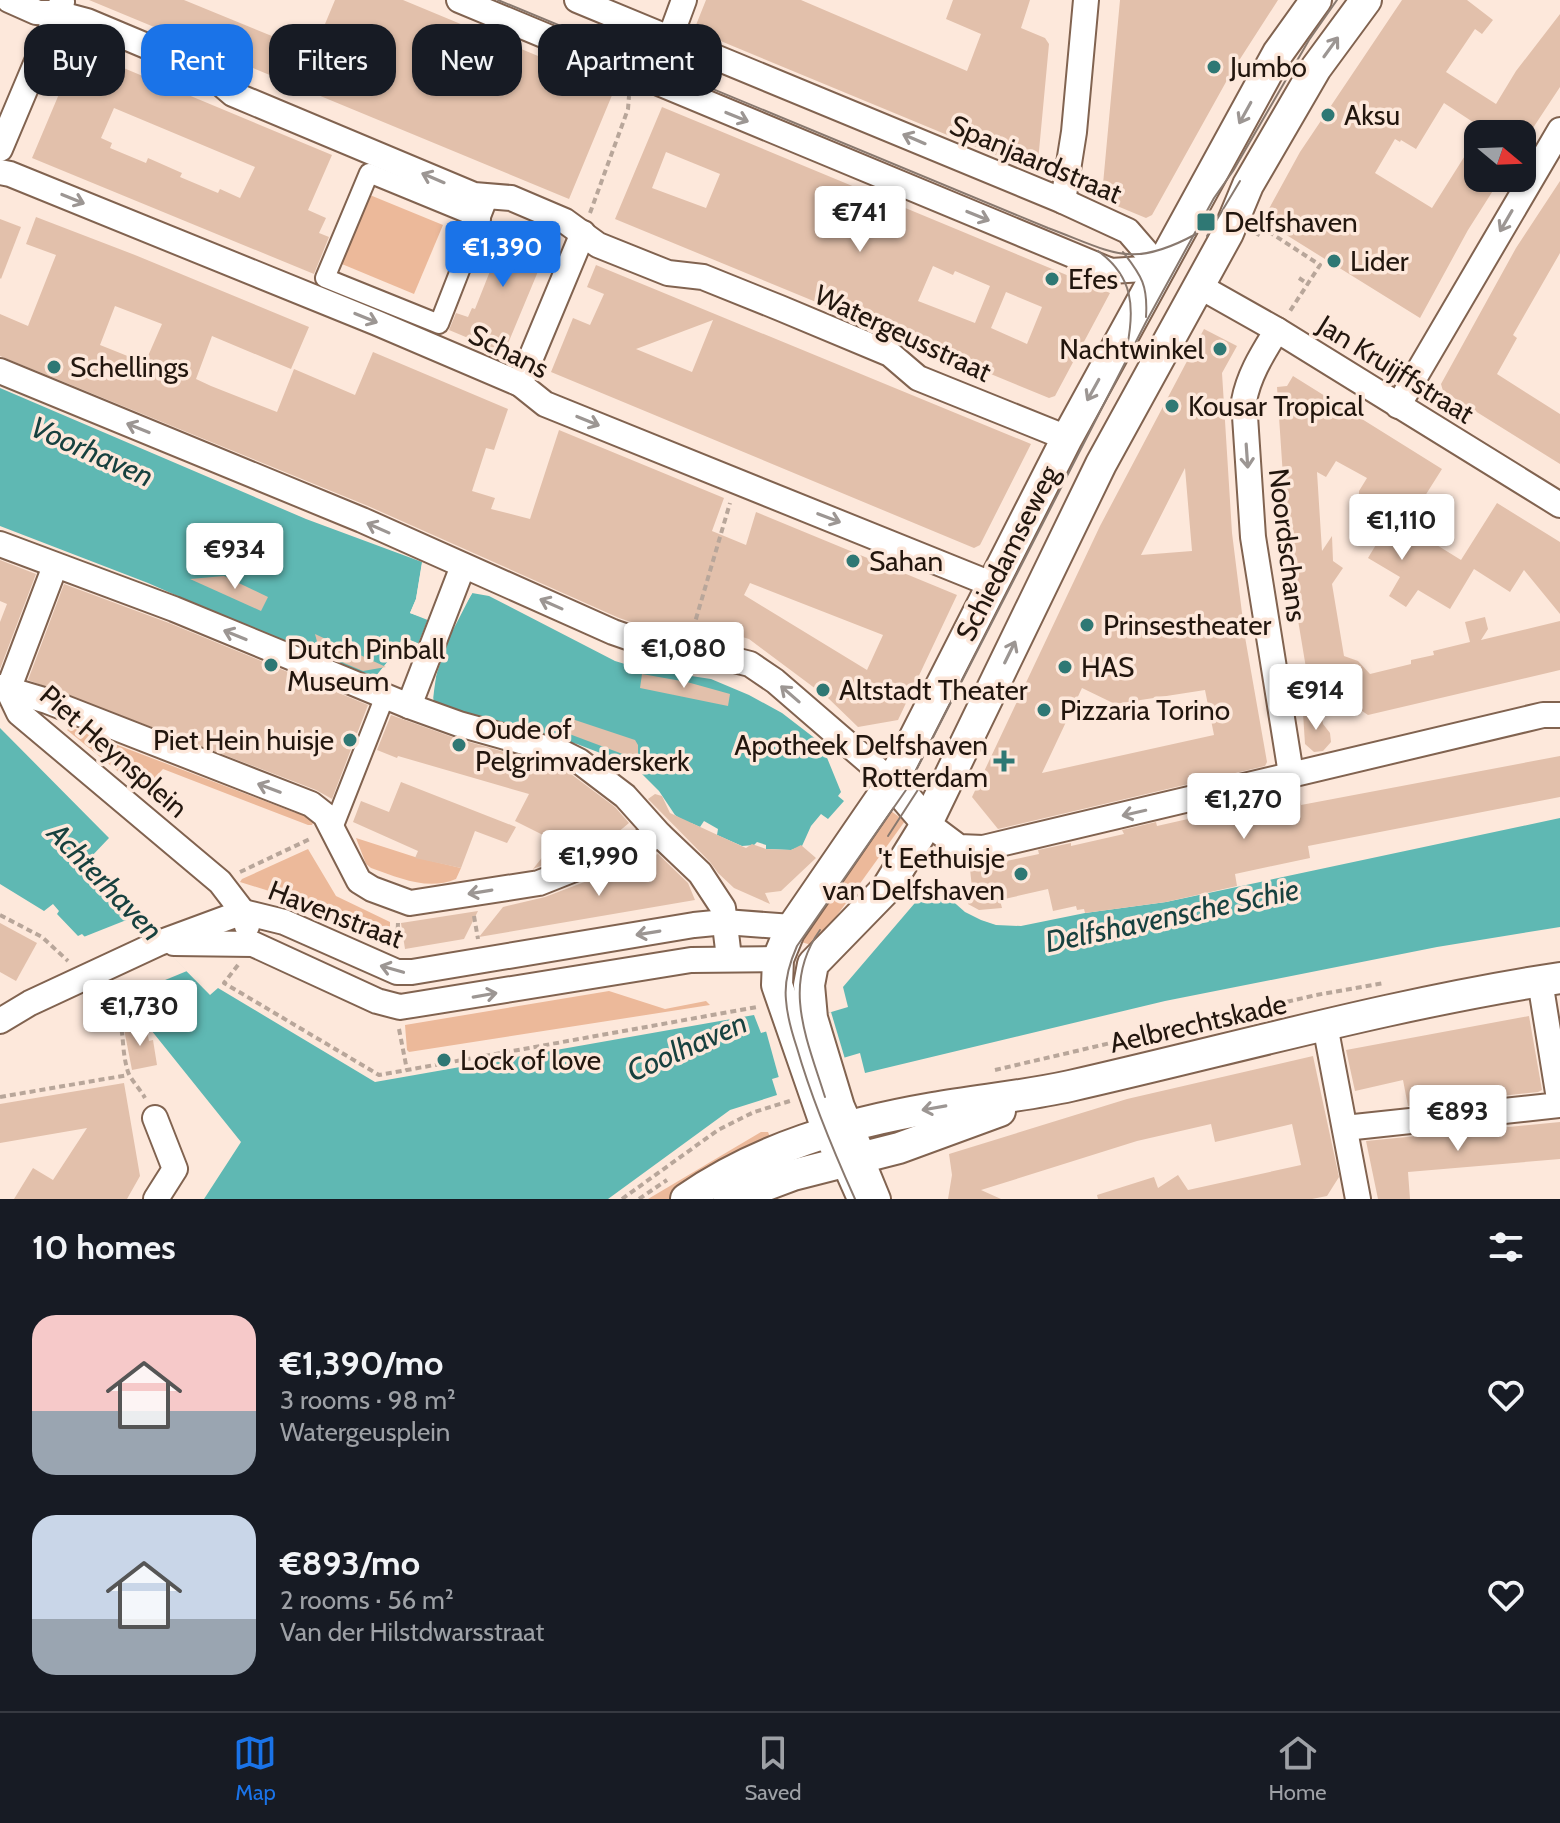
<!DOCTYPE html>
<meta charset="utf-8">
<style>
:root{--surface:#171b24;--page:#20242c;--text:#f1f3f6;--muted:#9ea1a6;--line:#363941;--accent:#1a73e8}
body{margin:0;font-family:Cabin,sans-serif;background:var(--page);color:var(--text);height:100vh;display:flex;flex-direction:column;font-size:30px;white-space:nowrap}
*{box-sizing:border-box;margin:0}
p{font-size:26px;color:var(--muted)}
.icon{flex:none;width:44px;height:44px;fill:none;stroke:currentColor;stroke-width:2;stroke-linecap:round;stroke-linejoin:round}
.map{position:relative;height:1199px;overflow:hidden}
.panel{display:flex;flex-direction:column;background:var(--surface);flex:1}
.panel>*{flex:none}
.top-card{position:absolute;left:24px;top:24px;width:800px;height:72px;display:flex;gap:16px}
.needle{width:52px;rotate:109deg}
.controls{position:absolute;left:1464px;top:120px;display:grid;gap:16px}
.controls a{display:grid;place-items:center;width:72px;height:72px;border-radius:16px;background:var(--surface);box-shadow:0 2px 6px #0004;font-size:40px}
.price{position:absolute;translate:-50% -68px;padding:0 18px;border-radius:8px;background:#fff;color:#222;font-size:26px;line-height:52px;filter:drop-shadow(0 2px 4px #0008)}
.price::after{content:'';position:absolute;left:50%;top:48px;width:24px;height:18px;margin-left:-12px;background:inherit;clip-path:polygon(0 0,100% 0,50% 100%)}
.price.on{background:var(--accent);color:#fff}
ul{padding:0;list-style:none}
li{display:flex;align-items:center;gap:24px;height:200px;padding:0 32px}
li span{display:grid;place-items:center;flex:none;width:224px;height:160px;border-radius:24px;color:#555}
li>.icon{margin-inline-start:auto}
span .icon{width:96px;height:96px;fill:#fffc;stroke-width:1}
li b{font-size:34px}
h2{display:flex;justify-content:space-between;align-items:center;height:96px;padding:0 32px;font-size:34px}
.chip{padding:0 28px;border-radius:24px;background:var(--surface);box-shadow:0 2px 6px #0004;font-size:28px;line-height:72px}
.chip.on{background:var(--accent);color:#fff}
.tabs{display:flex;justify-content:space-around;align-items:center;height:112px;border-top:2px solid var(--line);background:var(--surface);font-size:22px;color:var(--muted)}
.tabs a{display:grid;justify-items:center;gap:4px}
.tabs .on{color:var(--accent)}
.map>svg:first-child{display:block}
.green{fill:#ecb99a}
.water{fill:#5fb8b3}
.pier{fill:#fde8db}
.building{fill:#e2c0ab;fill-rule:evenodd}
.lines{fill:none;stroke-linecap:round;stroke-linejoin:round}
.pedestrian-casing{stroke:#816350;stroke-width:22}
.minor-casing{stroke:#816350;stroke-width:28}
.tertiary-casing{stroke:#816350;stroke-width:34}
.path{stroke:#b8a69a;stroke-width:4;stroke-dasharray:6 4;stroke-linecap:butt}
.pedestrian{stroke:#fff;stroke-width:18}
.minor{stroke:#fff;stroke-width:24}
.tertiary{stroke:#fff;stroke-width:30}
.tram{stroke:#89796f;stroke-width:2}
.oneway{stroke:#9c9693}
.poi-dot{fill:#2f7874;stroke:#fde8db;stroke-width:3}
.labels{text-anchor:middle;stroke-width:7;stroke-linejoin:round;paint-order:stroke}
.poi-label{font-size:28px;fill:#22160e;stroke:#fde8db;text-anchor:start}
.street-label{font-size:28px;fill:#22160e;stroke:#fde8db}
.water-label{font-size:30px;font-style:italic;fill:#17413f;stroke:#fde8db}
</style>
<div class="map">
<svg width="1560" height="1199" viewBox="0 0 1560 1199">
<rect width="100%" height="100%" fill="#fde8db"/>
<g class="green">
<polygon points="365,193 443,225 414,294 337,262"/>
<polygon points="70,727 296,813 298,808 314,821 312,825 308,825 163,769 142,791 67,730"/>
<polygon points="888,809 905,821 815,946 794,940"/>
<path d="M356,838l59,19 46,11 -5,11c-29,12 -56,-1 -85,-11l-5,-4z"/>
<polygon points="308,849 336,896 390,922 390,945 298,900 240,882 242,879"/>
<polygon points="609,991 665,1009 706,1001 710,1005 409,1052 407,1050 405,1025"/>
<polygon points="761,1132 768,1132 770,1137 672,1199 648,1199"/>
</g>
<g class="water">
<path d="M0,388l306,131 116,43 -6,37 -6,14 43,17 19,-37 17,3 126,65 23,7 73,11 38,16 33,18 39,30 20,49 -3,4 6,5 -16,18 -7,-5 -10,12 -9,20 -11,4 -25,-1v-4l-9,-3 -3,3 -12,1 -25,-11 1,-6 -14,-8 -4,6 -9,-4 -2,2 -14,-10 -16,-24 -25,-25 -57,-22 -143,-38c-3,-17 3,-36 10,-52l-41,-17 -5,12 -26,32 -224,-98 -148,-57z"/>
<polygon points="0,728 109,838 89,859 92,863 86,870 94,877 97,874 118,896 116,900 210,995 218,988 375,1082 754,1015 761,1033 848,1007 843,987 932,883 965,912 981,920 996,925 1021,926 1085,913 1166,902 1560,818 1560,927 1437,947 1165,1001 865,1073 860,1053 772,1079 777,1095 730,1110 608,1199 204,1199 241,1142 135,1010 142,995 82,934 78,936 57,914 59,911 53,904 44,911 0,884"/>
</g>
<g class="pier">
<polygon points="423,558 426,562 416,610 431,616 455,615 469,591 475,589 458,616 437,670 433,698 434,706 431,707 429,698 434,669 420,648 404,643 401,652 374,684 372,681 398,649 402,637 418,644 428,619 410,613 416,599"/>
<polygon points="134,917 187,971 136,992 81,938"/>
<polygon points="831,1012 845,1059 779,1078 766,1031"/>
</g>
<g class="building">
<polygon points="89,0 184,0 289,43 291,38 315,48 335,0 403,0 615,88 569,199"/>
<polygon points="706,0 801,0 967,71 981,34 946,19 953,0 1030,0 1021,28 1045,38 1049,44 1037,172 694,30"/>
<polygon points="1120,0 1278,0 1231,73 1152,215 1146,218 1105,201 1102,195"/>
<polygon points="1402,0 1467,0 1493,20 1482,34 1475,29 1446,72 1496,104 1516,71 1560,14 1560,87 1529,134 1478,134 1482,128 1444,103 1416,149 1401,140 1400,142 1395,139 1375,173 1432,208 1478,135 1478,178 1501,178 1468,230 1420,318 1267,223 1265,216 1300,152"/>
<path d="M78,49l254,106 -24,55 18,8 -7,15 10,4 -15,37 -282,-116zM114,108l141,59 -15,31 -20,-9 -2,4 -38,-16 2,-4 -34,-15 -2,5 -36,-15 2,-5 -11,-5z"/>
<path d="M662,107l448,186 -55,103 -6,2 -434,-179zM666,152l54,22 -14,34 -54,-20zM933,266l20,9 2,-4 35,15 -15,37 -57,-22zM1006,292l36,15 -15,37 -36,-16z"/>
<polygon points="1560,181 1560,253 1513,335 1517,338 1497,374 1560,414 1560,464 1443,391 1441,384 1516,248"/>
<path d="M36,217l99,38 174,72 -18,42 -79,-33 -16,43 15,7 66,26 17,-43 61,26 18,-43 135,57 -14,41 -8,-2 -14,43 23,7 -4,11 39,10 29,-89 165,68 -12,33 34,14 10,-33 201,83 -59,125 -40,7 -30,-29 -79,-59 -27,-8 -31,-4 -1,3 -17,1 -33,-6 -21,-7 -251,-112 -368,-150v-42l28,12 28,-71 -30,-11zM115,306l47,18 -17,39 -45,-18zM750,583l133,52 -16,35 -123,-75z"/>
<polygon points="0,219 21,227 1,279 0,278"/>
<polygon points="492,222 549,245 504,353 449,330 456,313 468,317 472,308 475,309 500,246 485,240"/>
<path d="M596,265l435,179 -51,101 -6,3 -423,-176 22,-54 17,7 14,-31 -17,-7zM713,320l-21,52 -56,-23z"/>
<path d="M1204,329l33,17 -15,27 10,160 13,104 22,125 -2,4 -267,63 -26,-32 128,-271zM1185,468l7,83 -51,4zM1082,688l33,16 90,-14 9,45 -172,38z"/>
<polygon points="1293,376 1442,469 1406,526 1461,560 1497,503 1560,542 1560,614 1524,570 1510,592 1474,569 1450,609 1418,590 1406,607 1389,596 1400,577 1368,558 1392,518 1359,498 1359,491 1367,478 1336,461 1326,477 1317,472 1322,551 1332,536 1333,561 1343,568 1332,584 1344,656 1358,661 1370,674 1411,664 1411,660 1434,655 1433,651 1470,642 1465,622 1485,617 1488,629 1481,640 1560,621 1560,670 1368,715 1307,674 1289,566 1277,387 1287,386"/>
<polygon points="0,560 36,574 0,669 0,622 7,604 0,601"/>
<polygon points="224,576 268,597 261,611 190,579"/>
<polygon points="64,584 169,623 368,705 332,799 316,790 28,680"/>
<polygon points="315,634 386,667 363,671 320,653"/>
<polygon points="642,674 687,682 730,694 728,706 640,688"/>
<polygon points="1321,710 1323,724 1330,733 1331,742 1323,751 1314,752 1305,744 1303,713"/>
<polygon points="391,715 455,738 558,767 571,774 615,807 629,823 611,838 533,869 555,841 515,821 529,794 398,756 397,758 377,750"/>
<polygon points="569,718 635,740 638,745 638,755 628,756 564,732"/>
<polygon points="1560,756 1560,797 1308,846 1310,858 1235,874 1237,886 1166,902 1085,913 1084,909 1077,910 1076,906 1053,911 1048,889 1000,900 1002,908 979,910 968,904 966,889 972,888 970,869 1039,854 1038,850 1071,843 1071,846 1124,834 1122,830 1156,822 1157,826 1299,794 1301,805"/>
<polygon points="401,782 516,827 507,843 475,831 461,868 415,858 418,851 353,822 361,801 389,812"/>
<polygon points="655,794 662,796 670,813 735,843 746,848 752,844 766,849 791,850 801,845 816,858 781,891 765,893 770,904 734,888 718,873 710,862 648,799"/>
<polygon points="658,854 688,883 695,900 479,937 503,907 545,897"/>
<polygon points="478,911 464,939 405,949 401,923"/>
<polygon points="0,923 37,943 16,981 0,972"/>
<polygon points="1529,1016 1542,1090 1538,1092 1408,1106 1403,1080 1355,1091 1346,1050"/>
<polygon points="146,1026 149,1041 153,1040 157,1065 132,1070 124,1029"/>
<polygon points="1313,1056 1339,1177 1327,1196 1312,1199 1098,1199 1097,1195 1154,1177 1158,1188 1178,1175 1188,1190 1301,1165 1292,1124 1215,1142 1211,1124 1137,1141 981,1190 1001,1199 948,1199 952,1175 949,1154 1127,1099"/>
<polygon points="124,1083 140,1176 127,1199 14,1199 33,1168 53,1180 87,1128 0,1143 0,1104"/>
<polygon points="1560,1122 1560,1159 1408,1172 1410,1199 1378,1199 1366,1141"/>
</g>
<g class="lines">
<g class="pedestrian-casing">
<g id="pedestrian">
<polyline points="481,219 369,173 325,278 439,324 489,196"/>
<polyline points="333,828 385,696"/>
</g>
</g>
<g class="minor-casing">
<g id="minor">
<polyline points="9,0 36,12 57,13 87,21 206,71 233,94 474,195 511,198 565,221 598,245 668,273 703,277 780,308 890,354 918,378 1067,438"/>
<polyline points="459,0 1111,271 1160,268"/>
<polyline points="577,0 1063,201 1128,231 1160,268"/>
<polyline points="646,79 670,38 684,0"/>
<polyline points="0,149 62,2"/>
<polyline points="0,172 10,174 377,323 520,384 545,404 991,584"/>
<polyline points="1063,201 1074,132 1086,0"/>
<polyline points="1199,286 1277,330 1560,505"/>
<path d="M1277,330c-14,23 -28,44 -33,71l9,136 38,237"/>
<polyline points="0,371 362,520 613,632 636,640 687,648 750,664 775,681 892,782"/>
<polyline points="520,384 583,233"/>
<polyline points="1398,406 1560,130"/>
<polyline points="0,544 174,609 409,706 459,724 563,753 579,761 625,796 660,835 700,873 723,908 729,958"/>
<polyline points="0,687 47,701 311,804 325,815 359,881 372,889 410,903 539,883 660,835"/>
<polyline points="8,690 19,713 220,882 243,912 247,926"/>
<polyline points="8,690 55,566"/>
<polyline points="409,706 463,566"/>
<polyline points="927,823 959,847 983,848 1543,715 1560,715"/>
<polyline points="174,943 253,944 377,1001 400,1007 691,960 778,959"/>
<polyline points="0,1021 30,1003 159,943 243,912 284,922 397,972 412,972 694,925 725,922 792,927"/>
<polyline points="1325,1025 1358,1199"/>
<polyline points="155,1118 175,1169 156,1199"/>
<polyline points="1345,1128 1560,1105 1540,981"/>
<polyline points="862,1160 878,1199"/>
<polyline points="844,1163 860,1199"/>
</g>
</g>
<g class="tertiary-casing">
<g id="tertiary">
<polyline points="892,782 927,823"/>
<polyline points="862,1160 839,1107 812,1018 809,985 813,964 887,888 927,823 1101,464 1228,233 1248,185 1316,68 1366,0"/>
<polyline points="844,1163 828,1132 777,985 778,959 789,932 892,782 1067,438 1278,53 1316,0"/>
<path d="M686,1199c73,-51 160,-76 247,-91 45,-8 92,-12 137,-22 163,-37 325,-83 490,-108"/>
<polyline points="729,1199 793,1175 899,1148 1000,1111"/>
</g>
</g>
<g class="path">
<polyline points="590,213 628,109 629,96"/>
<polyline points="1260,226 1320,265 1290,311"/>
<polyline points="1257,236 1262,228"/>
<polyline points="1299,278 1308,284"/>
<polyline points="693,629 730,503"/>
<polyline points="240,872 312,838"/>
<polyline points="0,915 42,937 68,961"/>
<polyline points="474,916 478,939"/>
<polyline points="397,949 398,922"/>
<polyline points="238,965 224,983 379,1075 757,1007"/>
<path d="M103,995c27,29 15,44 25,77 3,8 12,17 17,26"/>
<polyline points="399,1029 407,1070"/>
<polyline points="995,1070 1316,995 1384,983"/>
<polyline points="0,1097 128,1075"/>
<polyline points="622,1199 718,1130 754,1112 790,1101"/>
<polyline points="639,1199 667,1180"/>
</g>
<use href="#pedestrian" class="pedestrian"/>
<use href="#minor" class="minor"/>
<use href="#tertiary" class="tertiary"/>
<g class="tram">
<path d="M498,0l550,228c65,24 82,42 148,6"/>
<polyline points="1207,236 1240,181"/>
<path d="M1098,251c35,25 37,56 29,96"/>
<path d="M1123,252c19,24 25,34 23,65"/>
<polyline points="888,836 923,782"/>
<path d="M820,930c-39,55 -13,109 5,167"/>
<path d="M855,1199c-22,-49 -43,-99 -58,-151 -5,-15 -10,-32 -11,-48 -2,-19 3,-36 11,-54l109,-156 240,-468 68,-124 19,-27 76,-131 28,-40"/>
</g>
</g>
<defs><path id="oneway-shaft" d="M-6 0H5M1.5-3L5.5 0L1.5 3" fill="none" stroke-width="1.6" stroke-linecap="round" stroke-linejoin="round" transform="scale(2)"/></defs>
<g class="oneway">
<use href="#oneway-shaft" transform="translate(1331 47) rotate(-54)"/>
<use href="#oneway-shaft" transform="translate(1245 113) rotate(119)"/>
<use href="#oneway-shaft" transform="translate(737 117) rotate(22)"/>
<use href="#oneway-shaft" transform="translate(914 139) rotate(-157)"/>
<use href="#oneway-shaft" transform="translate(433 178) rotate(-157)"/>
<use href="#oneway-shaft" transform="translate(73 199) rotate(22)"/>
<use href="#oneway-shaft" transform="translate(978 216) rotate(22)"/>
<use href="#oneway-shaft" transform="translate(1506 221) rotate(120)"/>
<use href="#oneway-shaft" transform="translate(366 318) rotate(22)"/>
<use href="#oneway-shaft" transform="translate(1093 390) rotate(119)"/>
<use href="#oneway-shaft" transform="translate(588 421) rotate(22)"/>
<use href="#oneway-shaft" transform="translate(138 428) rotate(-158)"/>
<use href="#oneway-shaft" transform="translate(1247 456) rotate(86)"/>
<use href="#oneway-shaft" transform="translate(829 518) rotate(21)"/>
<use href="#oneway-shaft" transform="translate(378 528) rotate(-156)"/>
<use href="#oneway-shaft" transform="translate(551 604) rotate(-156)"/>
<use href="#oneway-shaft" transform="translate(235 635) rotate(-158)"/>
<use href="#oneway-shaft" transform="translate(1010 652) rotate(-64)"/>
<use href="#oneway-shaft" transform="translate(790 694) rotate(-139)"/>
<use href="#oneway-shaft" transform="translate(269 788) rotate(-159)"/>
<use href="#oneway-shaft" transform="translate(1134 813) rotate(167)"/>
<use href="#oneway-shaft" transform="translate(480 892) rotate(171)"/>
<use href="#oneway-shaft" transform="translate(648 933) rotate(171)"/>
<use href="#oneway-shaft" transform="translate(392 969) rotate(-164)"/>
<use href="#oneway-shaft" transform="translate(485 995) rotate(-10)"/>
<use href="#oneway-shaft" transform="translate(934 1108) rotate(170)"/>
</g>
<g class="poi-dot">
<circle cx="1214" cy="67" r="8"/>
<circle cx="1328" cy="115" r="8"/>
<rect x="1196" y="212" width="20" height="20" rx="4"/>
<circle cx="1334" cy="261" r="8"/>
<circle cx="1052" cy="279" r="8"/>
<circle cx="1220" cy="349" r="8"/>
<circle cx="54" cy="367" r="8"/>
<circle cx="1172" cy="406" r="8"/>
<circle cx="853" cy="561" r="8"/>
<circle cx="1087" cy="625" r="8"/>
<circle cx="271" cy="665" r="8"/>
<circle cx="1065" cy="667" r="8"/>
<circle cx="823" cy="690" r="8"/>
<circle cx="1044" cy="710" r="8"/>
<circle cx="350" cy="740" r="8"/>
<circle cx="459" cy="745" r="8"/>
<path d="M1000 749h8v8h8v8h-8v8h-8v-8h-8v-8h8z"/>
<circle cx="1021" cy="874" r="8"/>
<circle cx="444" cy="1060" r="8"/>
</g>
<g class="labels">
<g class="poi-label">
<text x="1230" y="77">Jumbo</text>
<text x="1344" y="125">Aksu</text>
<text x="1224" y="232">Delfshaven</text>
<text x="1350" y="271">Lider</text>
<text x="1068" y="289">Efes</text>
<text x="1204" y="359" text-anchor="end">Nachtwinkel</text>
<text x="70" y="377">Schellings</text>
<text x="1188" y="416">Kousar Tropical</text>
<text x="869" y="571">Sahan</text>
<text x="1103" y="635">Prinsestheater</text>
<text x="287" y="659">Dutch Pinball<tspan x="287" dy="32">Museum</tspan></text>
<text x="1081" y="677">HAS</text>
<text x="839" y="700">Altstadt Theater</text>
<text x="1060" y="720">Pizzaria Torino</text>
<text x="475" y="739">Oude of<tspan x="475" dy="32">Pelgrimvaderskerk</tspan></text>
<text x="334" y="750" text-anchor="end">Piet Hein huisje</text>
<text x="988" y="755" text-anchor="end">Apotheek Delfshaven<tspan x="988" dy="32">Rotterdam</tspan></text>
<text x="1005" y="868" text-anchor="end">'t Eethuisje<tspan x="1005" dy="32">van Delfshaven</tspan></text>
<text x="460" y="1070">Lock of love</text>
</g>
<g class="street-label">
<text transform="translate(1036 159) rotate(23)" y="10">Spanjaardstraat</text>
<text transform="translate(903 333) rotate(25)" y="10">Watergeusstraat</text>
<text transform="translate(509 351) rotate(27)" y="10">Schans</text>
<text transform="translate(1396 369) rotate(32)" y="10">Jan Kruijffstraat</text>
<text transform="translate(1288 545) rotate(83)" y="10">Noordschans</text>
<text transform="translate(1007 553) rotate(-63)" y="10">Schiedamseweg</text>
<text transform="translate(114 751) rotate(41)" y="10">Piet Heynsplein</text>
<text transform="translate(336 914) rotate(21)" y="10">Havenstraat</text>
<text transform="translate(1198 1023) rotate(-13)" y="10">Aelbrechtskade</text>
</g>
<g class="water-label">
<text transform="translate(92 452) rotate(24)" y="10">Voorhaven</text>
<text transform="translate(105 882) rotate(46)" y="10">Achterhaven</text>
<text transform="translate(1172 916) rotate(-12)" y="10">Delfshavensche Schie</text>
<text transform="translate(687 1047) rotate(-24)" y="10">Coolhaven</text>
</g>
</g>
</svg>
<div class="controls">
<a><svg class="needle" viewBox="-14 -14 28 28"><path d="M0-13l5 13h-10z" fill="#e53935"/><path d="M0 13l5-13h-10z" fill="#9ea1a6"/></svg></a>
</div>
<b class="price" style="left:860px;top:254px">€741</b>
<b class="price on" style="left:503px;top:289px">€1,390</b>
<b class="price" style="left:1402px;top:562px">€1,110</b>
<b class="price" style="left:235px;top:591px">€934</b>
<b class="price" style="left:684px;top:690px">€1,080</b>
<b class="price" style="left:1316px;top:732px">€914</b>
<b class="price" style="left:1244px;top:841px">€1,270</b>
<b class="price" style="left:599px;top:898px">€1,990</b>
<b class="price" style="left:140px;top:1048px">€1,730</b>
<b class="price" style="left:1458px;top:1153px">€893</b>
<div class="top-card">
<a class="chip">Buy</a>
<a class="chip on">Rent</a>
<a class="chip">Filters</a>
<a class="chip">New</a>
<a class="chip">Apartment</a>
</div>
</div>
<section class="panel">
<h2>10 homes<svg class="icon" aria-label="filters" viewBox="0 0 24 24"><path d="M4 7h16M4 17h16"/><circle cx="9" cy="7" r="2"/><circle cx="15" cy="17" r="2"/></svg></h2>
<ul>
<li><span style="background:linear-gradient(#f6c9c9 60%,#9aa5b1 0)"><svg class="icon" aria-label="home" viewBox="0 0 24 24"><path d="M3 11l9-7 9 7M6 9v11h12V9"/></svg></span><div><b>€1,390/mo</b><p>3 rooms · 98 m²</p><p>Watergeusplein</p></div><svg class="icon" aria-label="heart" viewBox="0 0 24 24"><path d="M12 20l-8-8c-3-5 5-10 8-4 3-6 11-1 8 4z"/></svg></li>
<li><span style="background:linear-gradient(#c9d6e8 65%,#9aa5b1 0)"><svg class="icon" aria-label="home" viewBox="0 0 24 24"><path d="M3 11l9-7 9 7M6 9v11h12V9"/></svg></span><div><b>€893/mo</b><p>2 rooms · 56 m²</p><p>Van der Hilstdwarsstraat</p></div><svg class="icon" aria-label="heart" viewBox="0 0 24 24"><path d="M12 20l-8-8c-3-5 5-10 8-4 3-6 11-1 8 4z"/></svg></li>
</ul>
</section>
<nav class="tabs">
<a class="on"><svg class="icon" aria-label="map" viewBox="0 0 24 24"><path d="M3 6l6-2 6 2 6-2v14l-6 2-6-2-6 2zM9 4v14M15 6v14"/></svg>Map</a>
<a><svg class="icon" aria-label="saved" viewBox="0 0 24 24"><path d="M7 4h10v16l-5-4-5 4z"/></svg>Saved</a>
<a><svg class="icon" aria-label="home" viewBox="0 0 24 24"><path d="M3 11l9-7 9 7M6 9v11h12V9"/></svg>Home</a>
</nav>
